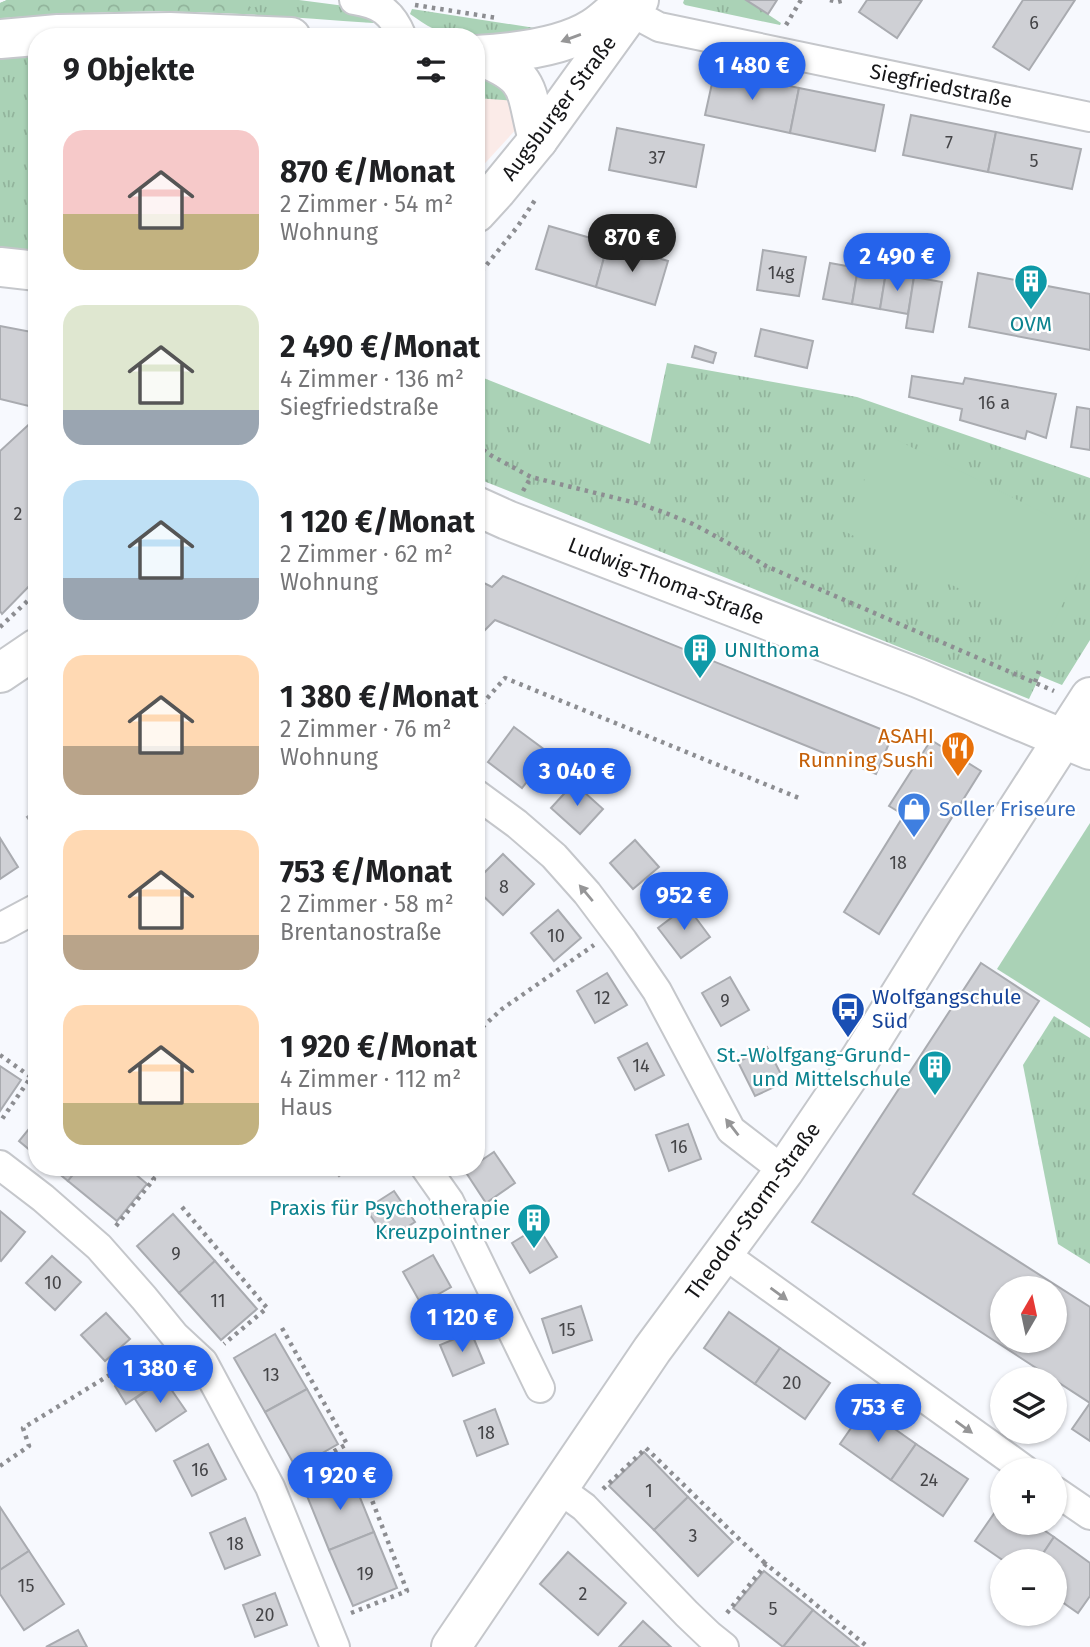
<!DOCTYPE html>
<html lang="de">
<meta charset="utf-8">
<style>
:root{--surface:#fff;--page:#f2f2f2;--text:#202124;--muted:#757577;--accent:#2563eb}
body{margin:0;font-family:"Fira Sans",sans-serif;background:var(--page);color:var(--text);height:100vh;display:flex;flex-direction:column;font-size:26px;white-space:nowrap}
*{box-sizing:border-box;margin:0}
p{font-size:23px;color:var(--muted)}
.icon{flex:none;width:38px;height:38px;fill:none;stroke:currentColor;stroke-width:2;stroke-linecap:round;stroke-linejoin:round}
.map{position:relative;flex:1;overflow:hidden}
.drawer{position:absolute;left:28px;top:28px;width:457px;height:1148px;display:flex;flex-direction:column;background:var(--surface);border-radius:28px;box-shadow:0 2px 5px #0004}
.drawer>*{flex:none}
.needle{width:46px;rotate:9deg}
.tools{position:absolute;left:990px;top:1276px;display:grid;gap:14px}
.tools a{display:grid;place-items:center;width:77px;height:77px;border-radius:50%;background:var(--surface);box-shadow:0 2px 5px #0004;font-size:35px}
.price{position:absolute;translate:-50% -60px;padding:0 16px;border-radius:24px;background:var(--accent);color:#fff;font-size:23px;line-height:46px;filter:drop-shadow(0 2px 4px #0008)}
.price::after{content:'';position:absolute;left:50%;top:42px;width:21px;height:16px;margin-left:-10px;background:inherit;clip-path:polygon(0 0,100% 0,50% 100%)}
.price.selected{background:#222;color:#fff}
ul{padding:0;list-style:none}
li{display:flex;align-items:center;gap:21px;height:175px;padding:0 35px}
li span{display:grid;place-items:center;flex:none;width:196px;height:140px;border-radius:21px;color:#555}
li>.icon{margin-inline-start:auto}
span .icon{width:84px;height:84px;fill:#fffc;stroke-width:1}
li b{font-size:30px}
h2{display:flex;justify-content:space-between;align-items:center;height:84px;padding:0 35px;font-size:30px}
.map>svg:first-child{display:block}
.commercial{fill:#fbebe8}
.grass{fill:url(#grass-tufts)}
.forest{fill:url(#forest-crowns)}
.pitch{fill:#aad2b6}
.building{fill:#cfd0d5;stroke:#a9abb0;stroke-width:2;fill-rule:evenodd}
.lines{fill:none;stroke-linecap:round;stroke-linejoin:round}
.street-casing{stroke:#c5c7cb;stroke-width:32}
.secondary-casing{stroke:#c5c7cb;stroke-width:42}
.highway-casing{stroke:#c5c7cb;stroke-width:42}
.path{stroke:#8d8e92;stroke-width:4.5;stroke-dasharray:3.5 5;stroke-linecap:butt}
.street{stroke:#fff;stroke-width:28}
.secondary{stroke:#fff;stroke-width:38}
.highway{stroke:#fff;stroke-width:38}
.oneway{fill:#969697}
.labels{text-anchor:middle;stroke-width:5;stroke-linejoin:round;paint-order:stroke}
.number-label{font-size:18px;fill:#444447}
.street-label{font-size:21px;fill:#161618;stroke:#fff}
.culture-label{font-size:21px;fill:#0d838f;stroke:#fff;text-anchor:end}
.food-label{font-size:21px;fill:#c56008;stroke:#fff;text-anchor:end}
.shop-label{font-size:21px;fill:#366cbe;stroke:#fff;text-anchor:start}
.transit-label{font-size:21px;fill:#164399;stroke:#fff;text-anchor:start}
</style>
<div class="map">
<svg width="1090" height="1647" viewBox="0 0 1090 1647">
<defs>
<pattern id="grass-tufts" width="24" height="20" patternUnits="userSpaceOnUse" patternTransform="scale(1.75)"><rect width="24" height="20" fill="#aad2b6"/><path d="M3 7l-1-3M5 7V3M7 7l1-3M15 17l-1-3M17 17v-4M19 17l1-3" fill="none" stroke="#92b49c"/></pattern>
<pattern id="forest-crowns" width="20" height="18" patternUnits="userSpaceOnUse" patternTransform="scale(1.75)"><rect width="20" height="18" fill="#aad2b6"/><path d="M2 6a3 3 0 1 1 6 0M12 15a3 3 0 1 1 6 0" fill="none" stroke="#92b49c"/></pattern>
</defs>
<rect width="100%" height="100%" fill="#f7f9fe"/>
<polygon class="commercial" points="476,71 505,77 520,125 476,173"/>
<g class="grass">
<path d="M7,0h292l69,9 8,11 -3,3c-71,-5 -142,-11 -213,-12 -53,0 -107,3 -160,7v-15z"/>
<polygon points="684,0 746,0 781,23 780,25 685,5 683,3"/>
<path d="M412,9l123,19 2,2c-32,3 -72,14 -103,-1 -9,-4 -16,-10 -24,-15z"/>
<polygon points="37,48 37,257 0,253 0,50"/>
<polygon points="476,71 486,72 515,101 476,98 478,79 476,78"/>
<polygon points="667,363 857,397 1090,478 1090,640 1062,685 1040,676 1029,699 486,482 476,476 476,375 650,444"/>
<polygon points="1054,1016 1090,1038 1090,1264 1058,1244 1023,1065"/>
</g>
<polygon class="forest" points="7,0 242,0 259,14 159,11 74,13 0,18 0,3"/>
<g class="pitch">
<polygon points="887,435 1090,536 1090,550 1048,633 840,529"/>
<polygon points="1090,823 1090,1028 997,969"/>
</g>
<g class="building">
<polygon points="746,0 777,0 768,14"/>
<polygon points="867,0 922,0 897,38 859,12"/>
<polygon points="1023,0 1075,0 1029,70 993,47"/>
<polygon points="715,70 799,88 790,133 705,115"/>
<polygon points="799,88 884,105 875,151 790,133"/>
<polygon points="911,115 996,132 988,172 903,155"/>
<polygon points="617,128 704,145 696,187 609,170"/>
<polygon points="996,132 1081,149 1072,189 988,172"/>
<polygon points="549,226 608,243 596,287 536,269"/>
<polygon points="608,243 668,261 655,305 596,287"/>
<polygon points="763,250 806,257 799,296 757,290"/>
<polygon points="830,263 858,268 852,304 823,299"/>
<polygon points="858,268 886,272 880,309 852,304"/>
<polygon points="886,272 914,277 908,314 880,309"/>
<polygon points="978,273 1090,294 1090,350 969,327"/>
<polygon points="914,277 942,282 933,332 906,328"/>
<polygon points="0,326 37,333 37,408 0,399"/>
<polygon points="761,329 813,341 807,368 755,356"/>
<polygon points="695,346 716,353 713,363 692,357"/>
<polygon points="912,376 963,384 965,378 1056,394 1046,438 1027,431 1025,439 960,420 962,409 909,397"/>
<polygon points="1077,407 1090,409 1090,450 1071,447"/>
<polygon points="37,417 37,578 2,614 0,611 0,451"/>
<polygon points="503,576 893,734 876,774 495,620 476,639 476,579 492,587"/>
<polygon points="514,727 549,753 522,788 488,762"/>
<polygon points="931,740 981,771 879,934 844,912 904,815 889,806"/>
<polygon points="574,783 603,809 580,834 551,808"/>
<polygon points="37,810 37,831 27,817"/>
<polygon points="0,838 18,867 0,879"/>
<polygon points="635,840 659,867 633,889 610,863"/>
<polygon points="503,854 534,884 503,915 476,889 476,881"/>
<polygon points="687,906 710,937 681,958 658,928"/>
<polygon points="558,910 581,938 554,961 531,933"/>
<path d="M981,963l58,38 -126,193 177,113v96l-278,-181zM1003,1288h52v52h-52z"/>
<polygon points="607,973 627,1005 595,1023 577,991"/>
<polygon points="730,977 749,1010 721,1026 702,993"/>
<polygon points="647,1043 664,1075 635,1090 618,1058"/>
<polygon points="767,1047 785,1082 755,1096 738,1062"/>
<polygon points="0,1066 21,1080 0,1111"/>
<polygon points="37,1119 37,1156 19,1141"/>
<polygon points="688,1124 701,1159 669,1171 656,1135"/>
<polygon points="494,1152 515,1183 486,1203 465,1171 471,1167 476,1167 476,1164"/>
<polygon points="51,1167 79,1167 68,1181"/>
<polygon points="79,1167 127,1167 147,1184 117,1221 68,1181"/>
<polygon points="331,1167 350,1167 339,1176"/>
<polygon points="394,1191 415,1222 387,1240 366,1209"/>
<polygon points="0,1211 25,1232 1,1261 0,1260"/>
<polygon points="173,1214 215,1261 179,1293 137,1246"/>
<polygon points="538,1227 557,1257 530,1273 512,1243"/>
<polygon points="433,1255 451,1287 421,1304 403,1272"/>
<polygon points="52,1256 81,1282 55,1310 26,1283"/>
<polygon points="215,1261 257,1309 221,1340 179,1293"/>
<polygon points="581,1306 592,1340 553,1353 542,1319"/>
<polygon points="729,1312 780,1348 755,1384 704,1348"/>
<polygon points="106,1313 130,1339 105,1361 81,1335"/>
<polygon points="471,1332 484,1363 453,1376 440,1345"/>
<polygon points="275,1334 307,1389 265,1412 234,1358"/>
<polygon points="780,1348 830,1383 805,1419 755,1384"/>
<polygon points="137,1372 148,1389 126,1404 115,1386"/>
<polygon points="164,1379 186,1411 156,1431 135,1399"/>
<polygon points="307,1389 338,1444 296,1468 265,1412"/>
<polygon points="1090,1403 1090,1441 1072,1429"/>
<polygon points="865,1408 916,1444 891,1480 840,1444"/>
<polygon points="495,1409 508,1444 477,1456 464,1421"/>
<polygon points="208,1444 226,1479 192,1496 174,1461"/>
<polygon points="916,1444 968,1479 943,1516 891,1480"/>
<polygon points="644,1452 688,1497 654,1530 609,1486"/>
<polygon points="350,1473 374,1532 329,1550 305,1491"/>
<polygon points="688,1497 733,1542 698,1576 654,1530"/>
<polygon points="1002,1502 1003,1522 1032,1522 1054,1537 1038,1561 1004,1561 975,1541"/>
<polygon points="0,1507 29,1551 0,1570"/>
<polygon points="245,1518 260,1555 225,1569 210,1533"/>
<polygon points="374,1532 397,1588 353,1606 329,1550"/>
<polygon points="1054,1537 1090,1563 1090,1596 1078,1613 1055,1597 1055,1561 1038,1561"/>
<polygon points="29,1551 64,1604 24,1630 0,1594 0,1570"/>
<polygon points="568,1552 626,1603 598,1635 540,1584"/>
<polygon points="764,1571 813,1610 783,1647 733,1608"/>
<polygon points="275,1593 287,1625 255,1637 243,1605"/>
<polygon points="813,1610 838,1630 859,1647 783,1647"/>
<polygon points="643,1621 671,1647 619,1647"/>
<polygon points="78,1630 87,1647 46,1647"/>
</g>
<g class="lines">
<g class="street-casing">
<g id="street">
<path d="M354,0c26,4 38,12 48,37"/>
<polyline points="631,12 659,27 1090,117"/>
<polyline points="476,794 517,824 554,856 587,893 623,941 657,991 731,1130 784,1171"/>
<polyline points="0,928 37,908"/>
<polyline points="0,1165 43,1198 99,1247 144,1298 175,1336 203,1362 270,1487 335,1647"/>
<polyline points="425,1167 449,1201 540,1388"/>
<polyline points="724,1254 1025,1470"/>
<polyline points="558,1488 584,1507 687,1614 709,1635 724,1647"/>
<polyline points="1055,1491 1090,1515"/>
</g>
</g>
<g class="secondary-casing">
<g id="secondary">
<path d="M476,55c35,-2 87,-8 117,-27 10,-6 20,-16 29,-24"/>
<path d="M477,55c57,22 47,33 61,85"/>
<polyline points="476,213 497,190 538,140 639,0"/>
<polyline points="476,506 507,520 918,678 1090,750"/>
<polyline points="0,673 37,648"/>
<polyline points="451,1647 652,1350 784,1171 860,1059 942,927 1090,697"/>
</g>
</g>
<g class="highway-casing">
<g id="highway">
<polyline points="0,39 58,34 170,32 291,37"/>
<polyline points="0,267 37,271"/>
</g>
</g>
<g class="path">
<polyline points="830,0 837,2 845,0"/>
<polyline points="415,5 497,18"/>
<polyline points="786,25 801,0"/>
<polyline points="476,278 518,226 535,200"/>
<polyline points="476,445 492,456 531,477 640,504 663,512 693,524 728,543 766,566 1054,691"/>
<polyline points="523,491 531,477"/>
<polyline points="0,627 37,592"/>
<polyline points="1035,682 1039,671"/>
<polyline points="476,711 505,678 799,798"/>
<polyline points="476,1033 502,1009 594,945"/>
<polyline points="0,1055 31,1077 0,1122"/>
<polyline points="182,1207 267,1308 224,1344"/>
<polyline points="116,1226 154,1179 140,1167"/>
<polyline points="282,1328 347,1444 293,1474"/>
<polyline points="0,1466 29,1446 23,1428 152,1349"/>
<polyline points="603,1489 646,1448 738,1538 766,1564"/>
<polyline points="351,1613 407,1591 360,1469"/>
<polyline points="727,1613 766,1564 868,1647"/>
</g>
<use href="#street" class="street"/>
<use href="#secondary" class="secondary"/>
<use href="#highway" class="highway"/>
</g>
<defs><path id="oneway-solid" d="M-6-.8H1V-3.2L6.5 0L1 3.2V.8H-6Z" transform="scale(1.75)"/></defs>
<g class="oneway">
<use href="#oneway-solid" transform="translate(571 38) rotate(160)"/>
<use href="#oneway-solid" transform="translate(586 893) rotate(-130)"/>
<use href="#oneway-solid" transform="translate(732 1127) rotate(-128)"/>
<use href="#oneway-solid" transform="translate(779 1294) rotate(36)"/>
<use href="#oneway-solid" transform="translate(964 1427) rotate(36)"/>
</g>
<defs>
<g id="building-pin" transform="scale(1.75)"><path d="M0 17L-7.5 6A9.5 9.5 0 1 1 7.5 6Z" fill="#0f9aa8" stroke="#fff"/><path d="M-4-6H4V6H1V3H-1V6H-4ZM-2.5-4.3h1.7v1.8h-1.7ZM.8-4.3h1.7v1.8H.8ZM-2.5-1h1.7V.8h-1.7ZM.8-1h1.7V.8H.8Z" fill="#fff"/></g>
<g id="restaurant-pin" transform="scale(1.75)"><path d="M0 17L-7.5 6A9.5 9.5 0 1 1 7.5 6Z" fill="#e8710a" stroke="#fff"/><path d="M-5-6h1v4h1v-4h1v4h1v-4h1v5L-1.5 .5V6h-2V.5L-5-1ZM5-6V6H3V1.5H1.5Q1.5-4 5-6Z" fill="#fff"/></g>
<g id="shop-pin" transform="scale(1.75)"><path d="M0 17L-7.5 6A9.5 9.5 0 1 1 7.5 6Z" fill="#3f7fe0" stroke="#fff"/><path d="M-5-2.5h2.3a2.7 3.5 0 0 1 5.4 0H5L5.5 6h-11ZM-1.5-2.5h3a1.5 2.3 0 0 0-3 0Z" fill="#fff"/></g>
<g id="bus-pin" transform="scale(1.75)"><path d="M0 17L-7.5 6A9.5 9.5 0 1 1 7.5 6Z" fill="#1a4fb4" stroke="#fff"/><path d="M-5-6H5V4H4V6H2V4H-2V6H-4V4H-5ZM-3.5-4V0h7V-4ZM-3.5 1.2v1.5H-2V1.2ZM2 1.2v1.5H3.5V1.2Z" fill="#fff"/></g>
</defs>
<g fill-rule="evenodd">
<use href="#building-pin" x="1031" y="281"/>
<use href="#building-pin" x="700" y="650"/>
<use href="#restaurant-pin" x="958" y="748"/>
<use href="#shop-pin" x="914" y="809"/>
<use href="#bus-pin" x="848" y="1009"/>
<use href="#building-pin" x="935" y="1067"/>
<use href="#building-pin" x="534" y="1220"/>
</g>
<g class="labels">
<g class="number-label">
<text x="1034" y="29">6</text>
<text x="949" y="149">7</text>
<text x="657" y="164">37</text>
<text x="1034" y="167">5</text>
<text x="781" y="279">14g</text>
<text x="994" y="409">16 a</text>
<text x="18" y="520">2</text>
<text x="898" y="869">18</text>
<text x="504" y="893">8</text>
<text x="556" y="942">10</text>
<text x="602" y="1004">12</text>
<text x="725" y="1007">9</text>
<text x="641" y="1072">14</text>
<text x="679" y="1153">16</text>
<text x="176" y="1260">9</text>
<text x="53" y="1289">10</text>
<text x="218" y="1307">11</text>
<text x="567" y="1336">15</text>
<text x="271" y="1381">13</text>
<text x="792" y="1389">20</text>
<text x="486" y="1439">18</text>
<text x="200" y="1476">16</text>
<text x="929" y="1486">24</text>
<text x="649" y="1497">1</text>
<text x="693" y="1542">3</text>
<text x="235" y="1550">18</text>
<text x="365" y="1580">19</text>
<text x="26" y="1592">15</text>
<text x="583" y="1600">2</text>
<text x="773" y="1615">5</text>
<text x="265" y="1621">20</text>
</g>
<g class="street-label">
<text transform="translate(941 86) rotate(12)" y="7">Siegfriedstraße</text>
<text transform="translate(559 108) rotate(-53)" y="7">Augsburger Straße</text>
<text transform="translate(666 581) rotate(21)" y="7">Ludwig-Thoma-Straße</text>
<text transform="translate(753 1211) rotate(-54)" y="7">Theodor-Storm-Straße</text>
</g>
<g class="culture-label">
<text x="1031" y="331" text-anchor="middle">OVM</text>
<text x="724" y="657" text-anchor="start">UNIthoma</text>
<text x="911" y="1062">St.-Wolfgang-Grund-<tspan x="911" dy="24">und Mittelschule</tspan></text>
<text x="510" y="1215">Praxis für Psychotherapie<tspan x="510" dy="24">Kreuzpointner</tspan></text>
</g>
<g class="food-label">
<text x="934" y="743">ASAHI<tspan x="934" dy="24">Running Sushi</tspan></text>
</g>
<g class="shop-label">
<text x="939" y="816">Soller Friseure</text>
</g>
<g class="transit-label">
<text x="872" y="1004">Wolfgangschule<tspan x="872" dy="24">Süd</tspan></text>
</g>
</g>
</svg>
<div class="tools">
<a><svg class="needle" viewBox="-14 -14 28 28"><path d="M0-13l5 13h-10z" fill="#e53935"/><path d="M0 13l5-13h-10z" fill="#757577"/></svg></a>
<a><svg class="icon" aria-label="layers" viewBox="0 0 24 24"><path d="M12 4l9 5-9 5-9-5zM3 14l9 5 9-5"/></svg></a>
<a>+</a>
<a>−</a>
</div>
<b class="price" style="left:752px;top:102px">1 480 €</b>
<b class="price selected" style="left:632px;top:274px">870 €</b>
<b class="price" style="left:897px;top:293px">2 490 €</b>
<b class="price" style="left:577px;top:808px">3 040 €</b>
<b class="price" style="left:684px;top:932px">952 €</b>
<b class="price" style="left:462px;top:1354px">1 120 €</b>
<b class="price" style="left:160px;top:1405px">1 380 €</b>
<b class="price" style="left:878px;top:1444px">753 €</b>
<b class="price" style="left:340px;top:1512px">1 920 €</b>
<section class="drawer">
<h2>9 Objekte<svg class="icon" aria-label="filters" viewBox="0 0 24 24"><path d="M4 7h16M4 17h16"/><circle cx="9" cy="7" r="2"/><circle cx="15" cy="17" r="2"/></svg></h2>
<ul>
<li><span style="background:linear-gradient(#f6c9c9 60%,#c2b280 0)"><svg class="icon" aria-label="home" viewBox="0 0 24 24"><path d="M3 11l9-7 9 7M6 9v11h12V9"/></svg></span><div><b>870 €/Monat</b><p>2 Zimmer · 54 m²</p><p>Wohnung</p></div></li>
<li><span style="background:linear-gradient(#dfe7d0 75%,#9aa5b1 0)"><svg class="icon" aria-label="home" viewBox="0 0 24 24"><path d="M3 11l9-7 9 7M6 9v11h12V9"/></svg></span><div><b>2 490 €/Monat</b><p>4 Zimmer · 136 m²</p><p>Siegfriedstraße</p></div></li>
<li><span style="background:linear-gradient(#bfe0f5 70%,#9aa5b1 0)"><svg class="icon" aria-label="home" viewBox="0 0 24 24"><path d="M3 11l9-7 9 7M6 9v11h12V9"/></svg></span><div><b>1 120 €/Monat</b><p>2 Zimmer · 62 m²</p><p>Wohnung</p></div></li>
<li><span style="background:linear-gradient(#ffd9b3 65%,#b9a48a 0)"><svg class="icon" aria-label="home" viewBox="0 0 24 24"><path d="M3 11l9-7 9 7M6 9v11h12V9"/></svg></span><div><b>1 380 €/Monat</b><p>2 Zimmer · 76 m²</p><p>Wohnung</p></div></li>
<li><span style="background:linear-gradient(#ffd9b3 75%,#b9a48a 0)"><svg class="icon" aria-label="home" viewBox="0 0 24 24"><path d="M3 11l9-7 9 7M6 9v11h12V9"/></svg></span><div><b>753 €/Monat</b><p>2 Zimmer · 58 m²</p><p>Brentanostraße</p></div></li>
<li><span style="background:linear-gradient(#ffd9b3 70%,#c2b280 0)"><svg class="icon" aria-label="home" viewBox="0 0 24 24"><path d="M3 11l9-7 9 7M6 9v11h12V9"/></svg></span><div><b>1 920 €/Monat</b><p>4 Zimmer · 112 m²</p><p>Haus</p></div></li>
</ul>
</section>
</div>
